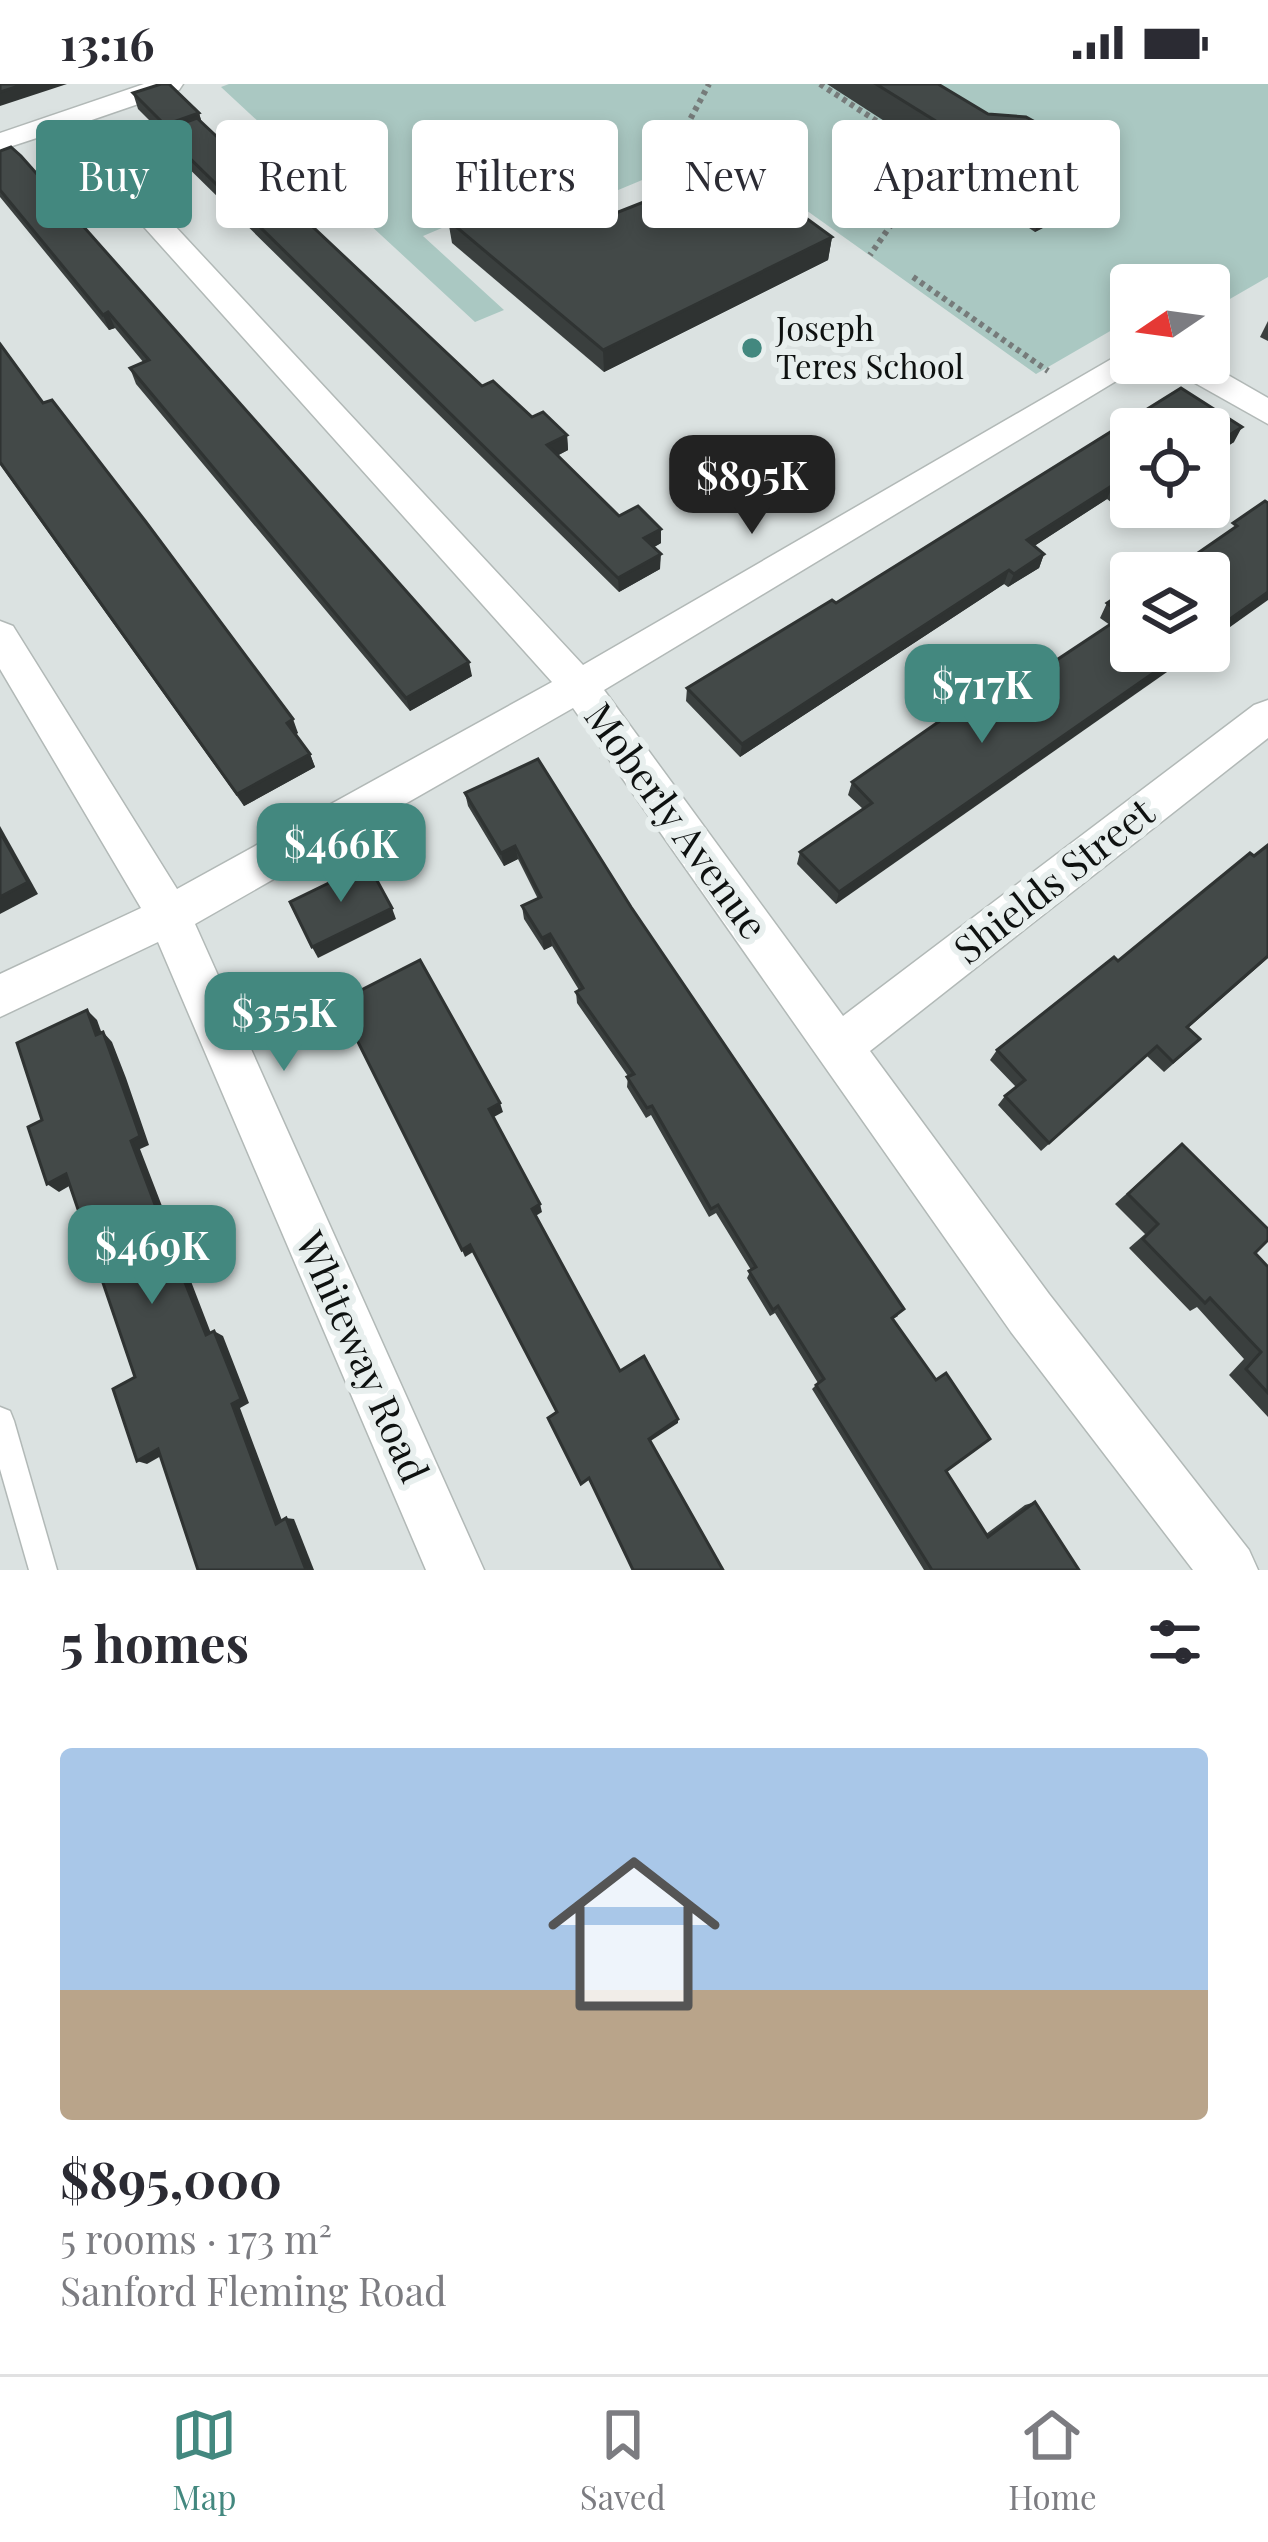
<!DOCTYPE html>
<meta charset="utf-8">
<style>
:root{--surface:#fff;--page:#f2f2f3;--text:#2b2b33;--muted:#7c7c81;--line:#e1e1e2;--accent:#43887f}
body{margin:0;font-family:"Playfair Display",serif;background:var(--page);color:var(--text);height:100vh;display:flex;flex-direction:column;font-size:45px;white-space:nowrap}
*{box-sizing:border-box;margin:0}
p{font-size:39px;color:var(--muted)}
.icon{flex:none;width:66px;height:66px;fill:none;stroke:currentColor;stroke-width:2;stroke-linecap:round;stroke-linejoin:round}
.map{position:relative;height:1486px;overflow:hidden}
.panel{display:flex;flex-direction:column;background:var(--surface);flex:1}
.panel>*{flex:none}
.top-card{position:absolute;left:36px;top:36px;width:1197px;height:108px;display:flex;gap:24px}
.needle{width:78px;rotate:257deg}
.controls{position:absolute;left:1110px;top:180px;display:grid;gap:24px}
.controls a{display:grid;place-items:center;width:120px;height:120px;border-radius:12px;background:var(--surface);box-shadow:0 6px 18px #0003;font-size:60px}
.price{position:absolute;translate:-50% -102px;padding:0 27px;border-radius:24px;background:var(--accent);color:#fff;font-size:39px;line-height:78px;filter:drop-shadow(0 3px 6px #0008)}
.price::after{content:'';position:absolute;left:50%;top:72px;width:36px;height:27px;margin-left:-18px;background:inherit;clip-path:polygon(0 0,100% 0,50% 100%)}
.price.current{background:#222;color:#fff}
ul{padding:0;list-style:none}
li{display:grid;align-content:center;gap:24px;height:636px;padding:0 60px}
li span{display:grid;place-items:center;height:372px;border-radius:12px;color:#555}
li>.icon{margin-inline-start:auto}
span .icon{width:216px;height:216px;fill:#fffc;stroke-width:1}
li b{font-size:51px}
h2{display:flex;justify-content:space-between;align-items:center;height:144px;padding:0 60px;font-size:51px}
.chip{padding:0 42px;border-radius:12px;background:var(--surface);box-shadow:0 6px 18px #0003;font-size:42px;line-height:108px}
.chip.current{background:var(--accent);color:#fff}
.status{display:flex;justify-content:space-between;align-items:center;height:84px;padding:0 60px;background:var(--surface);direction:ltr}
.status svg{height:33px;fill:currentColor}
.dock{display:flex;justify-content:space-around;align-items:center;height:168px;border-top:3px solid var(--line);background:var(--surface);font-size:33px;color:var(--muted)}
.dock a{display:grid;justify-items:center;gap:6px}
.dock .current{color:var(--accent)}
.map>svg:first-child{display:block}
.green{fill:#aac8c2}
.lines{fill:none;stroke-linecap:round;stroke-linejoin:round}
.service-casing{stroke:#b2b9b7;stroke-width:3}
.minor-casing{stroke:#b2b9b7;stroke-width:3}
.path{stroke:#767b7a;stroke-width:6;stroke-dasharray:4.5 4.5;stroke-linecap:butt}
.service{fill:#fff;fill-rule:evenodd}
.minor{fill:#fff;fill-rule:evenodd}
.wall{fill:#3a3f3e}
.shaded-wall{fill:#2f3332}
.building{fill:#434948;stroke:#2f3332;stroke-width:3}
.poi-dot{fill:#43887f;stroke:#e8efee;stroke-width:4.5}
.labels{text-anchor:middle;stroke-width:12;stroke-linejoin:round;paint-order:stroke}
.far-poi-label{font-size:33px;fill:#0e1110;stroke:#e8efee;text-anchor:start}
.street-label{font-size:39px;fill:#0e1110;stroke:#e8efee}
</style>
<div class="status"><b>13:16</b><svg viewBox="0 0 49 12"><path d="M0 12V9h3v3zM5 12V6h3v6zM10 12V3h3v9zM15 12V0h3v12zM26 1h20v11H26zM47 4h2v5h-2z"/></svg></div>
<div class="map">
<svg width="1268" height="1486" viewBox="0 0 1268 1486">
<rect width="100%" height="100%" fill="#dbe2e1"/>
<polygon class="green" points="229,0 1268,0 1268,193 1209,227 1209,201 1131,201 1131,235 1036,290 719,64 563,129 449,141 423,152 504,226 475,238 221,3"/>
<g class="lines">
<g class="service-casing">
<polygon id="service" points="0,1323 10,1327 14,1337 57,1486 29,1486 0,1385"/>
</g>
<g class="minor-casing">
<g id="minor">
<polygon points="144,0 183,0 179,6 80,40 583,581 1120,270 1131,267 1131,279 1146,279 604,606 843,932 1254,621 1268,616 1268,654 870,967 1049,1210 1249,1466 1258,1486 1193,1486 1011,1248 573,624 195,840 484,1486 426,1486 158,858 0,933 0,890 141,824 0,585 0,537 13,542 177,805 552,598 58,47 0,66 0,49"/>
<polygon points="1167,279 1207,279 1268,314 1268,340 1172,286"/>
</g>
</g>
<g class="path">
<polyline points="820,0 936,76 937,106 891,141 870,171"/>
<polyline points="661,90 709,0"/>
<polyline points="913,193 1048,287"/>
</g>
<use href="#service" class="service"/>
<use href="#minor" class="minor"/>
</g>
<g class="wall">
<polygon points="827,0 938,0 988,30 1046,44 1116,77 1107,105 1099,109 1097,116 1035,148 998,123 990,127 950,102 954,82"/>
<polygon points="133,9 199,29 202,39 482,302 532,333 567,351 568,366 557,372 619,432 661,445 661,459 654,463 660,485 619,508 167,63 163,50 138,25"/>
<polygon points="0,67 472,592 410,627 136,300 130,284 144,279 115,244 109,246 0,113"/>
<polygon points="448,136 588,140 832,153 828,176 604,288 452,159"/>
<polygon points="1268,237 1268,257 1260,253"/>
<polygon points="0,260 43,319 298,649 296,650 310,670 315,683 244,722 0,381"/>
<polygon points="1181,304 1234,358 1209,374 1209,345 1131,345 1131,423 1125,429 1107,415 1034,462 1044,470 1039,484 1008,503 1004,500 740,673 686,617 687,604 836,519"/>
<polygon points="1131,503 1131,567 836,820 797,780 800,768 863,725 848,711 852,698 1024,587 1052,579 1110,541 1100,534 1107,519"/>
<polygon points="465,709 631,823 898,1232 893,1235 946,1387 986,1450 1025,1421 1035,1418 1079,1486 924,1486 812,1305 818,1299 775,1229 770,1232 747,1194 751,1186 716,1129 709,1133 651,1031 646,1034 627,1003 628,992 577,919 576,908 579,906 552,862 544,866 524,835 522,822 538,815 518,775 504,782 468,722"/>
<polygon points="1268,874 1188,944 1200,955 1190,965 1164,988 1147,972 1041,1067 998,1021 1005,1012 1016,1003 990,976 997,966 1118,877"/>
<polygon points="1182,1060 1255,1169 1268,1183 1268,1333 1229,1291 1244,1275 1197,1223 1190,1227 1129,1164 1145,1150 1115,1120"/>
</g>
<g class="shaded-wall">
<polygon points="25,0 67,0 0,22 0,8"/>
<polygon points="199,29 203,44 170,57 165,41"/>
<polygon points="1116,77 1107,105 1099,109 1097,116 1035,148 1043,119 1100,84"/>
<polygon points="1005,95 998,123 990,127 997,98"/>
<polygon points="832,153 828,176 604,288 603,266"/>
<polygon points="108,228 115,244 109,246 103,231"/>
<polygon points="1242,343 1234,358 1209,374 1209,364"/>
<polygon points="567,351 568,366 548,376 547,361"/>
<polygon points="1113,401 1107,415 1022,470 1027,456"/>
<polygon points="661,445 661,459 644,469 644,454"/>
<polygon points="661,470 660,485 619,508 618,494"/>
<polygon points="1044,470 1039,484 1008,503 1014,490"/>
<polygon points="1009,486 1004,500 740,673 742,660"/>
<polygon points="1268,508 1268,516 1209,558 1209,550"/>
<polygon points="1185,567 1197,567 836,820 839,808"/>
<polygon points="469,578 472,592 410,627 406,614"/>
<polygon points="293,635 298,649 292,652 287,639"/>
<polygon points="310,670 315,683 244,722 237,710"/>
<polygon points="0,742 38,810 0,830"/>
<polygon points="515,762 518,775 504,782 501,769"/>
<polygon points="392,824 396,835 318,874 312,863"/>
<polygon points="550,850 552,862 544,866 542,854"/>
<polygon points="87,926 97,936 106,961 96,951"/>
<polygon points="103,948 112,958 126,994 149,1061 140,1065 214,1257 206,1251 131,1057"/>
<polygon points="500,1019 503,1028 492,1034 489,1025"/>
<polygon points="66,1090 76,1098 59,1108 47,1100"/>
<polygon points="540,1120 542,1128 534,1133 532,1125"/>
<polygon points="470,1161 473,1168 465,1173 462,1166"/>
<polygon points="214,1247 223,1252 249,1319 240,1324 284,1442 276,1440 232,1320"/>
<polygon points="678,1335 678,1339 649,1358 649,1355"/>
<polygon points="158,1365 168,1368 147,1380 137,1377"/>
<polygon points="286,1434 294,1435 314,1486 306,1486"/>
</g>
<g class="building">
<polygon points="0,0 25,0 0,8"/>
<polygon points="161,0 169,0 199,29 165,41 133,9"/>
<polygon points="876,0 938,0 988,30 1026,33 1046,44 1057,40 1116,77 1100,84 1106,87 1043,119 1005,95 997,98 956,73 976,62"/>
<polygon points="197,34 482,302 493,297 532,333 543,328 567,351 547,361 619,432 638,422 661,445 644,454 661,470 618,494 162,47"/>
<polygon points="11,63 21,72 469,578 406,614 130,284 149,276 108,228 103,231 0,106 0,67"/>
<polygon points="735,82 832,153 603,266 448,136 534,99 588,140"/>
<polygon points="0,260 43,319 52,316 146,438 293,635 287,639 310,670 237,710 0,378"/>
<polygon points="1181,304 1242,343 1209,364 1209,345 1131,345 1131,414 1113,401 1027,456 1044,470 1014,490 1009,486 742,660 687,604 832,516 836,519"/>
<polygon points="1265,417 1268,419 1268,508 1209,550 1209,489 1169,489 1237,442 1233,439"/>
<polygon points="1131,503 1131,567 1185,567 839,808 800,768 872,719 852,698 1019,582 1024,587 1045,573 1052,579 1123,532 1107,519"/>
<polygon points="538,675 631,823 904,1225 892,1234 936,1296 946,1289 990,1355 946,1387 988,1453 1035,1418 1079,1486 932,1486 816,1301 824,1295 778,1222 773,1226 749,1187 756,1183 718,1121 711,1125 652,1022 647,1024 627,993 634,990 576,908 583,904 550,850 542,854 522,822 541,813 515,762 501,769 465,709"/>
<polygon points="0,748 28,798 0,813"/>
<polygon points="1268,761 1268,872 1187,943 1200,955 1173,978 1157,962 1049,1059 1005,1012 1025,996 997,966 1114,873 1118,877 1250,769 1254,772"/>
<polygon points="368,780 392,824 312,863 290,818"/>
<polygon points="420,876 500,1019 489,1025 540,1120 532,1125 620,1287 644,1272 678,1335 649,1355 723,1486 633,1486 589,1394 581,1400 548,1334 557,1328 470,1161 462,1166 338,918"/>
<polygon points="87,926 96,951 103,948 116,984 140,1052 131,1057 174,1171 206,1251 214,1247 241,1315 232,1320 276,1440 286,1434 306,1486 198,1486 158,1365 137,1377 113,1305 135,1293 66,1090 47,1100 28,1043 42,1036 17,959"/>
<polygon points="1182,1060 1268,1145 1268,1156 1255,1169 1268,1183 1268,1309 1246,1285 1261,1268 1210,1214 1205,1219 1143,1155 1158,1140 1128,1110"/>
</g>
<circle class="poi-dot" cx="752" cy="264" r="12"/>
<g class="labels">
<g class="far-poi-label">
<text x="776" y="257">Joseph<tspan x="776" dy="38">Teres School</tspan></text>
</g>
<g class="street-label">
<text transform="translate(676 737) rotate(54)" y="14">Moberly Avenue</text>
<text transform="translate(1054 797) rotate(-38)" y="14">Shields Street</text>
<text transform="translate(362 1273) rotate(66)" y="14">Whiteway Road</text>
</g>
</g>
</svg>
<div class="controls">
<a><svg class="needle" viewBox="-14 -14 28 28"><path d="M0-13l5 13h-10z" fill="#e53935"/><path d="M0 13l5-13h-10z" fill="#7c7c81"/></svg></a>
<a><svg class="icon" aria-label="locate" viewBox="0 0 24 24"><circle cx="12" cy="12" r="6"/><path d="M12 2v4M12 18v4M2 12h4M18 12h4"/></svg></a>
<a><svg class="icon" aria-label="layers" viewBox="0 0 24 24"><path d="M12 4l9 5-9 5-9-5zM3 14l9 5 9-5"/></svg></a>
</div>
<b class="price current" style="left:752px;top:453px">$895K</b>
<b class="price" style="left:982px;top:662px">$717K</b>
<b class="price" style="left:341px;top:821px">$466K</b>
<b class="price" style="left:284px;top:990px">$355K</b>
<b class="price" style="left:152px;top:1223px">$469K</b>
<div class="top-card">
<a class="chip current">Buy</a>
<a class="chip">Rent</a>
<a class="chip">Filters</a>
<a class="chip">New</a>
<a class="chip">Apartment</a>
</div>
</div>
<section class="panel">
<h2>5 homes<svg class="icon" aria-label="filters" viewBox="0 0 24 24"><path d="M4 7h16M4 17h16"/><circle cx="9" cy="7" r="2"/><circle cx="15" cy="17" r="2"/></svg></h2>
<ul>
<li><span style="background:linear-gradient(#a9c7e8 65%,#b9a48a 0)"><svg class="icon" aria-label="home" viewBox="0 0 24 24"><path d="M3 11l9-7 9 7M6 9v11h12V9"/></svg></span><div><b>$895,000</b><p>5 rooms · 173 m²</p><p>Sanford Fleming Road</p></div></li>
</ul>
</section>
<nav class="dock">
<a class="current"><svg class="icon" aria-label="map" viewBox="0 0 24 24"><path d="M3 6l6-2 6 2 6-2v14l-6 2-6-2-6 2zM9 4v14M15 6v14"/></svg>Map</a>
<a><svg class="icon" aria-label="saved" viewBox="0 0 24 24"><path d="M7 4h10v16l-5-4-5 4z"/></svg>Saved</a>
<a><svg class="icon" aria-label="home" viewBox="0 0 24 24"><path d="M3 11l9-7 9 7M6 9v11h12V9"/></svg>Home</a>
</nav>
